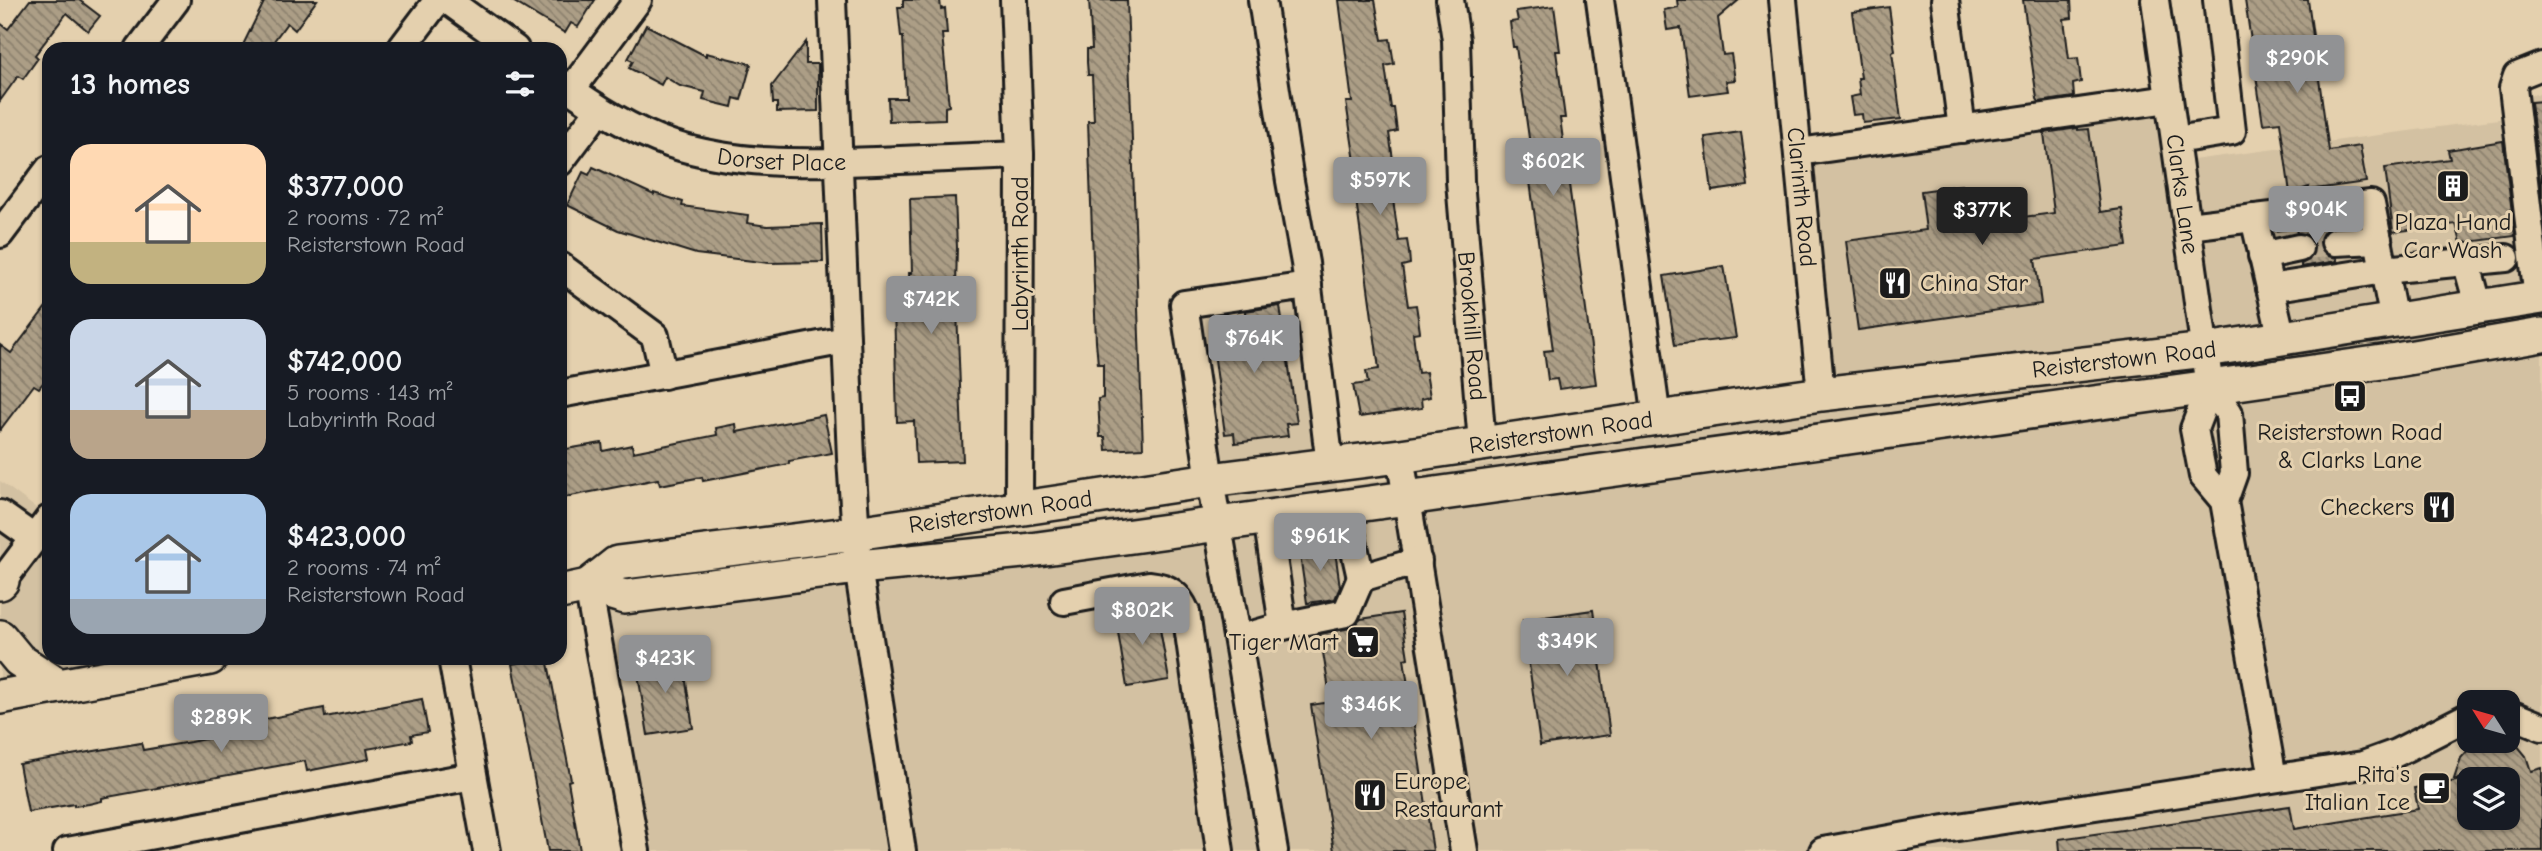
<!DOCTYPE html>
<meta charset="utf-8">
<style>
:root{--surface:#171b24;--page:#242831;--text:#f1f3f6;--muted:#9ea1a6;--accent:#919294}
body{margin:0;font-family:"Comic Neue",sans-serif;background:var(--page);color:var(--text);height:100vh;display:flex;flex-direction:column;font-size:26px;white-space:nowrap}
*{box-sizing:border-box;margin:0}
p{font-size:23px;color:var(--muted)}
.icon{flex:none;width:38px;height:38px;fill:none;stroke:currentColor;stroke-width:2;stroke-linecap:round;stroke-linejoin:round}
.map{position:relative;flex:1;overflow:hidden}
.panel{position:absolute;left:42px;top:42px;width:525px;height:623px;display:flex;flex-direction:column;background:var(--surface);border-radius:21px;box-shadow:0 2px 5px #0004}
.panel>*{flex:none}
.needle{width:46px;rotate:307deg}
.controls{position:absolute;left:2457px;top:690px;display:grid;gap:14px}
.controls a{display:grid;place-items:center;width:63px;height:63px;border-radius:14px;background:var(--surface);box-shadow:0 2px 5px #0004;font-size:35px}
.price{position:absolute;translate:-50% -60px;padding:0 16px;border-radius:7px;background:var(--accent);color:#fff;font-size:23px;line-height:46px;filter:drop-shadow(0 2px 4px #0008)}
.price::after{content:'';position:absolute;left:50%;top:42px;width:21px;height:16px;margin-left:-10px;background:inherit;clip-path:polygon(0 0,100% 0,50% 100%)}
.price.selected{background:#222;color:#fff}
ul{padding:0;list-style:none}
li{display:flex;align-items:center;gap:21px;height:175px;padding:0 28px}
li span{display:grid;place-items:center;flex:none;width:196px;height:140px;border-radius:21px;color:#555}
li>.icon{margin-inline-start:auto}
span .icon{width:84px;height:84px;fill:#fffc;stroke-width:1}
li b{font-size:30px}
h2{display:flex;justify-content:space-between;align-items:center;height:84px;padding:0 28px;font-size:30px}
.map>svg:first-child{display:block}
.built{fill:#d3c1a2;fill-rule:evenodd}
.building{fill:url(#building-back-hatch);stroke:#1c1c1c;stroke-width:2}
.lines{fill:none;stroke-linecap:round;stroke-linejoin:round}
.minor-tunnel{stroke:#bcac91;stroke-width:26;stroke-dasharray:26 13;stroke-linecap:butt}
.minor-casing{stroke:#1c1c1c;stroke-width:32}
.major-casing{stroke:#1c1c1c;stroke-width:38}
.minor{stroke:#e4d0ae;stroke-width:26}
.major{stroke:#e4d0ae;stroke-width:33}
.labels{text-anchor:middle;stroke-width:6;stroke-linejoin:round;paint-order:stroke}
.street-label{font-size:24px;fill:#1c1c1c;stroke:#e4d0ae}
.poi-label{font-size:24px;fill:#1c1c1c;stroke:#e4d0ae;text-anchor:end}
</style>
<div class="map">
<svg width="2542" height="851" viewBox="0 0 2542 851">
<defs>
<pattern id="building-back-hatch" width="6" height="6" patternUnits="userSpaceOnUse" patternTransform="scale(1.75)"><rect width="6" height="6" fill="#ac9e86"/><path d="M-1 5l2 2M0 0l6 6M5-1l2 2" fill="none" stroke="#8b806d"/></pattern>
</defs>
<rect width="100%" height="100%" fill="#e4d0ae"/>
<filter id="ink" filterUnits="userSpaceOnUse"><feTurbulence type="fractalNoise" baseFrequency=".0143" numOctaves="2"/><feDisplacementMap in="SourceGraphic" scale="14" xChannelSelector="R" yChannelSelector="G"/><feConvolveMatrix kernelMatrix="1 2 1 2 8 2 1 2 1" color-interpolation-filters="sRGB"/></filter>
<g filter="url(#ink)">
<g class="built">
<path d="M2542,93v758h-1905l-48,-259 617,-88 -30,-194 128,-12 31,165 2,24 496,-76 -35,-260 371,-51 9,62 328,-44 -2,-18zM2469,702h39v38h-39zM2469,779h39v38h-39z"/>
<polygon points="0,481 49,518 49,658 215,658 0,700"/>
</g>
<g class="building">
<polygon points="30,0 79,0 100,16 88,31 67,13 35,55 38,58 23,79 18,76 0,101 0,23 8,29"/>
<polygon points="265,0 317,0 295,30 287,23 268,49 241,49"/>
<polygon points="511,0 595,0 578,27 571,23 565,33"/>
<polygon points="903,0 940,0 941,9 945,8 947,34 942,34 949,106 945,107 945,119 889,121 888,98 906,98 903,37 901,37 898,7 903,7"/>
<polygon points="1089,0 1127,0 1143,448 1106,450 1105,437 1100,437 1098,399 1103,398 1103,364 1098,364 1096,342 1088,121 1094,121 1092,75 1088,75 1087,62 1087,49 1092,49"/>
<polygon points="1339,0 1375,0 1382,40 1390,39 1394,64 1385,66 1391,108 1394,108 1397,131 1389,133 1395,173 1399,173 1403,199 1393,200 1399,241 1407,240 1409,252 1410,264 1402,266 1408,306 1416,305 1418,318 1420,332 1413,333 1418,373 1426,372 1430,397 1421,399 1422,408 1359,417 1353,385 1368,383 1366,371 1379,369 1355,192 1343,193 1340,172 1356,168 1346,102 1352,102"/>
<polygon points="1677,0 1739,0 1718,18 1723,55 1731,54 1735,80 1726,81 1728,91 1690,96 1681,28 1667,30 1664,10 1678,7"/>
<polygon points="2023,0 2071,0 2072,18 2064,19 2069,59 2078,58 2081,82 2073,84 2074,97 2039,102 2037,99"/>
<polygon points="2245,0 2308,0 2329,151 2360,146 2366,182 2308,190 2309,187 2290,193 2280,122 2263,124"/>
<polygon points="1554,6 1560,51 1556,51 1565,118 1560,118 1596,384 1559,389 1557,379 1548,380 1544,351 1553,350 1525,145 1530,145 1516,47 1513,47 1510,22 1518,21 1516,11"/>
<polygon points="1889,7 1895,51 1892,52 1901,119 1863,123 1862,114 1853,115 1850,97 1860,95 1858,78 1861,78 1852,12"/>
<polygon points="646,25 706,56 706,53 751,64 741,100 734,98 732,107 703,100 705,92 680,86 665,77 661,85 629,68 633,61 628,59"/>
<polygon points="806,42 806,64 818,64 818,111 777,112 777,103 773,103 772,86"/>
<polygon points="2542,101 2542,198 2531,102"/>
<polygon points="2078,128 2078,130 2089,129 2100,212 2122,209 2127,246 2035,259 2041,304 1858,330 1846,241 1926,230 1921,191 1936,189 1962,185 1965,208 1998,203 2000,220 2054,213 2044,133"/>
<polygon points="1741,132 1748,186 1712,191 1705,137"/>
<polygon points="2503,141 2515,236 2461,243 2456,224 2393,232 2385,168 2450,159 2448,150"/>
<polygon points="593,167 654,195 654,193 683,202 682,206 748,215 747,223 767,226 822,224 823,262 769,263 696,254 618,230 567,205 583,172 589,175"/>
<polygon points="955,197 957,247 956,286 963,461 916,463 914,421 897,422 894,305 910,305 909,273 912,273 910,199"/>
<polygon points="2332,225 2332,227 2321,234 2319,243 2322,251 2328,256 2337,258 2337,261 2301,267 2301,264 2309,260 2314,253 2314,245 2310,237 2297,233 2296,229"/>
<polygon points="1724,266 1736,338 1675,345 1664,276"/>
<polygon points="49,303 49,375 39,388 34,385 0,430 0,345 11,353"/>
<polygon points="1280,306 1297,423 1286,424 1288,436 1235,443 1234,433 1225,434 1210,322 1245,317 1245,311"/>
<polygon points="824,415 832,453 789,461 789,464 703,481 702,477 660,485 658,479 560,498 560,450 602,443 603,451 632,445 633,452 717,435 716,428 736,424 737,432"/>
<polygon points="1334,543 1340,587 1335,599 1307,603 1299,548"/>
<polygon points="1156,606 1169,680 1127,687 1115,614"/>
<polygon points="1593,610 1610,735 1540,745 1523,620"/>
<polygon points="1401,613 1408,658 1404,659 1433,851 1334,851 1311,705 1331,702 1320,634 1350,628 1361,619"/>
<polygon points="682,655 693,728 648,735 636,662"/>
<polygon points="547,658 571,780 568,781 580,851 548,851 512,664"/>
<polygon points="422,699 428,732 411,735 412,741 367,749 369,759 307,771 305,761 102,798 102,801 89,804 74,806 74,804 28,812 19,764 141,743 143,750 190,742 225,735 223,727 324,708 325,717"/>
<polygon points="2486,740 2503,740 2517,745 2526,756 2531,771 2542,768 2542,851 2060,851 2059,839 2290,806 2294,829 2418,809 2414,788 2469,779 2469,817 2508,817 2508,779 2454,779 2461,758 2469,749"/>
</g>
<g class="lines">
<polyline class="minor-tunnel" points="2299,248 2335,242"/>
<g class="minor-casing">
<g id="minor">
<polyline points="447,0 515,49"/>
<polyline points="832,0 851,458 858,567 902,851"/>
<polyline points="1014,0 1020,155 1019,509"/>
<polyline points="1262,0 1290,181 1305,263 1330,465"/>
<path id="s1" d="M1450,0l6,40 4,141 22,262"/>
<polyline points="1600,0 1657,419"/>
<path id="s2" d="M1783,0l38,394"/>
<polyline points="1945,0 1962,129"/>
<path id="s3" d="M2155,0l55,387 -16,42 9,47 21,25 49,277"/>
<polyline points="139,49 176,0"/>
<polyline points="401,49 438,0"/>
<path id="s4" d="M560,82c35,25 70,48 111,62 67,22 136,19 205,17 48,-2 96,-4 144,-6"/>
<polyline points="571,90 638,0"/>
<polyline points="2176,140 2232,131 2217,0"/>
<polyline points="1799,152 2169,99"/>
<polyline points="560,162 599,110"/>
<polyline points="2254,218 2282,339"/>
<polyline points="2188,226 2371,204 2394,321"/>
<polyline points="0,234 49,169"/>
<polyline points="2335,242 2378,240"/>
<polyline points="2262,256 2299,248"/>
<polyline points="2466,261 2479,308"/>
<polyline points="560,266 655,336 664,375"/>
<polyline points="2270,288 2384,270 2506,258"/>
<polyline points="2538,298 2513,88 2517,76 2542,66"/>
<polyline points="2210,387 2229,413 2234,473 2224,501"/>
<polyline points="560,394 846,340"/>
<polyline points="1400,456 1464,851"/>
<polyline points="1345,506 1361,578"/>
<polyline points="0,514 34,538"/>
<polyline points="1267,517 1283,626"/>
<polyline points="0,584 49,519"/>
<polyline points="588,586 636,851"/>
<path d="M1064,601l85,-16c20,2 29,9 37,27l34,239"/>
<polyline points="1238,639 1283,626 1346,613 1361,578 1418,561"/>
<polyline points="452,658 487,851"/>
<polyline points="2508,713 2542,727"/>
<polyline points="67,851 473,776"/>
<polyline points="1274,851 1210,480 1184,304 1308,286"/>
<polyline points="1823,851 1945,829 2363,765 2396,753 2469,716"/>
</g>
</g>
<g class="major-casing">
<g id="major">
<polyline points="0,583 2,581"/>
<path id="s5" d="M588,586l29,-23 239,-30 354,-53 190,-24 421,-62 385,-44 336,-53"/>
<polyline points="560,592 588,586 625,597 858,567 1023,551 2210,387 2396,360 2542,335"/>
<polyline points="0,637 19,660 59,686"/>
<polyline points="0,697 210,658"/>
</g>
</g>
<use href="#minor" class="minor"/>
<use href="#major" class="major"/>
</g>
</g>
<defs>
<g id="building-square" transform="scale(1.75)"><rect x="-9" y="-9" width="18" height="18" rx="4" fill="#1c1c1c" stroke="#e4d0ae"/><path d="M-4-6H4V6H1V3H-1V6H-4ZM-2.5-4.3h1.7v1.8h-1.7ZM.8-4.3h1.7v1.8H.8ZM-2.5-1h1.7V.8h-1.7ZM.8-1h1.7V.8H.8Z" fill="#fff"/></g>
<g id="restaurant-square" transform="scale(1.75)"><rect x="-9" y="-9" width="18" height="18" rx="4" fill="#1c1c1c" stroke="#e4d0ae"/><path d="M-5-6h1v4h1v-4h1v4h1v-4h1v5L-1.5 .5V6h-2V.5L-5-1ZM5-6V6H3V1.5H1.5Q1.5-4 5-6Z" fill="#fff"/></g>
<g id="bus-square" transform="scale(1.75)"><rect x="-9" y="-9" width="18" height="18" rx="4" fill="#1c1c1c" stroke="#e4d0ae"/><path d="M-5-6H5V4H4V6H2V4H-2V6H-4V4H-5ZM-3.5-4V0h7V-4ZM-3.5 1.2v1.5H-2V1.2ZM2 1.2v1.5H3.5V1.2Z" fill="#fff"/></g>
<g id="supermarket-square" transform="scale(1.75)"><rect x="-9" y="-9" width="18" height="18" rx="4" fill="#1c1c1c" stroke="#e4d0ae"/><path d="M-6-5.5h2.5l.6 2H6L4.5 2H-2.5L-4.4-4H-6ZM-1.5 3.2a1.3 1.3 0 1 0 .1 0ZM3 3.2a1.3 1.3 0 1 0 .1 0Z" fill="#fff"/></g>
<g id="cafe-square" transform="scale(1.75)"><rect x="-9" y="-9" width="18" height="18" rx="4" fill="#1c1c1c" stroke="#e4d0ae"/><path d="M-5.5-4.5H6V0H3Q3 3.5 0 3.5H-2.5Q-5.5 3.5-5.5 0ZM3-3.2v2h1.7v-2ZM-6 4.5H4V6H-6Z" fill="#fff"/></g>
</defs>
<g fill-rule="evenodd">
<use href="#building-square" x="2453" y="186"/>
<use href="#restaurant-square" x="1895" y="283"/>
<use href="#bus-square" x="2350" y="396"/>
<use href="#restaurant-square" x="2439" y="507"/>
<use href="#supermarket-square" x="1363" y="642"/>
<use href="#cafe-square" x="2434" y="788"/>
<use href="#restaurant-square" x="1370" y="795"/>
</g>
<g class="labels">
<g class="street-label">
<text dy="8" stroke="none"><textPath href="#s4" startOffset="240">Dorset Place</textPath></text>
<text dy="8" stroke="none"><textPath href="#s3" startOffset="196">Clarks Lane</textPath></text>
<text dy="8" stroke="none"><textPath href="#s2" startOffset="198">Clarinth Road</textPath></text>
<text transform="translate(1020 254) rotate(-90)" y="8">Labyrinth Road</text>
<text dy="8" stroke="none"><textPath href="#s1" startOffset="327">Brookhill Road</textPath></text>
<text dy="8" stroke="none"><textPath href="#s5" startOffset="1558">Reisterstown Road</textPath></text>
<text dy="8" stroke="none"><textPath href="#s5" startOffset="990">Reisterstown Road</textPath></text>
<text dy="8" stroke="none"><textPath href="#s5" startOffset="424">Reisterstown Road</textPath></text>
</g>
<g class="poi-label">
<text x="2453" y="230" text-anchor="middle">Plaza Hand<tspan x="2453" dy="28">Car Wash</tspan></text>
<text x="1920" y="291" text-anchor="start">China Star</text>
<text x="2350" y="440" text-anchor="middle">Reisterstown Road<tspan x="2350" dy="28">&amp; Clarks Lane</tspan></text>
<text x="2414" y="515">Checkers</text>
<text x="1338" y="650">Tiger Mart</text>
<text x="2410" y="782">Rita's<tspan x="2410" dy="28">Italian Ice</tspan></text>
<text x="1394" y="789" text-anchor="start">Europe<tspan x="1394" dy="28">Restaurant</tspan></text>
</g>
</g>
</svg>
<div class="controls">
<a><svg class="needle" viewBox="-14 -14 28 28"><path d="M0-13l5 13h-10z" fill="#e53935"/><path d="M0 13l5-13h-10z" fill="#9ea1a6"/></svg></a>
<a><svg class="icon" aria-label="layers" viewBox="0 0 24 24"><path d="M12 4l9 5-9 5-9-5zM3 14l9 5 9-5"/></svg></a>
</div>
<b class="price" style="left:2297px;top:95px">$290K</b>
<b class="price" style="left:1553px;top:198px">$602K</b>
<b class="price" style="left:1380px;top:217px">$597K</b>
<b class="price" style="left:2316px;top:246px">$904K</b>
<b class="price selected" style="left:1982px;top:247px">$377K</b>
<b class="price" style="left:931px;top:336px">$742K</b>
<b class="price" style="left:1254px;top:375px">$764K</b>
<b class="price" style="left:1320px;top:573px">$961K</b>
<b class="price" style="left:1142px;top:647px">$802K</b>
<b class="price" style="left:1567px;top:678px">$349K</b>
<b class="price" style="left:665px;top:695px">$423K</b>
<b class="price" style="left:1371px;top:741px">$346K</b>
<b class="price" style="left:221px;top:754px">$289K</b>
<section class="panel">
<h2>13 homes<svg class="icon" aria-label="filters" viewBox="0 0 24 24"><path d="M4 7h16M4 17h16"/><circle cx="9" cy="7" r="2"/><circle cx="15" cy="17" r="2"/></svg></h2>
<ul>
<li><span style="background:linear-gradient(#ffd9b3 70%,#c2b280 0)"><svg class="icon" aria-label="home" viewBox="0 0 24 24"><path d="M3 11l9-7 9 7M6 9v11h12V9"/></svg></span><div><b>$377,000</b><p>2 rooms · 72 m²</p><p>Reisterstown Road</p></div></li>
<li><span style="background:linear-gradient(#c9d6e8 65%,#b9a48a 0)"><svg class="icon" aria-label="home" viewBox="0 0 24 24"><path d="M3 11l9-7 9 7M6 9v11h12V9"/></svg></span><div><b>$742,000</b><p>5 rooms · 143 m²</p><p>Labyrinth Road</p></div></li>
<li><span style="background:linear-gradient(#a9c7e8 75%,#9aa5b1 0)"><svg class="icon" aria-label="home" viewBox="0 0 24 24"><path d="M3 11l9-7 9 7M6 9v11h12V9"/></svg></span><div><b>$423,000</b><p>2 rooms · 74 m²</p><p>Reisterstown Road</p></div></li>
</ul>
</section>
</div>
